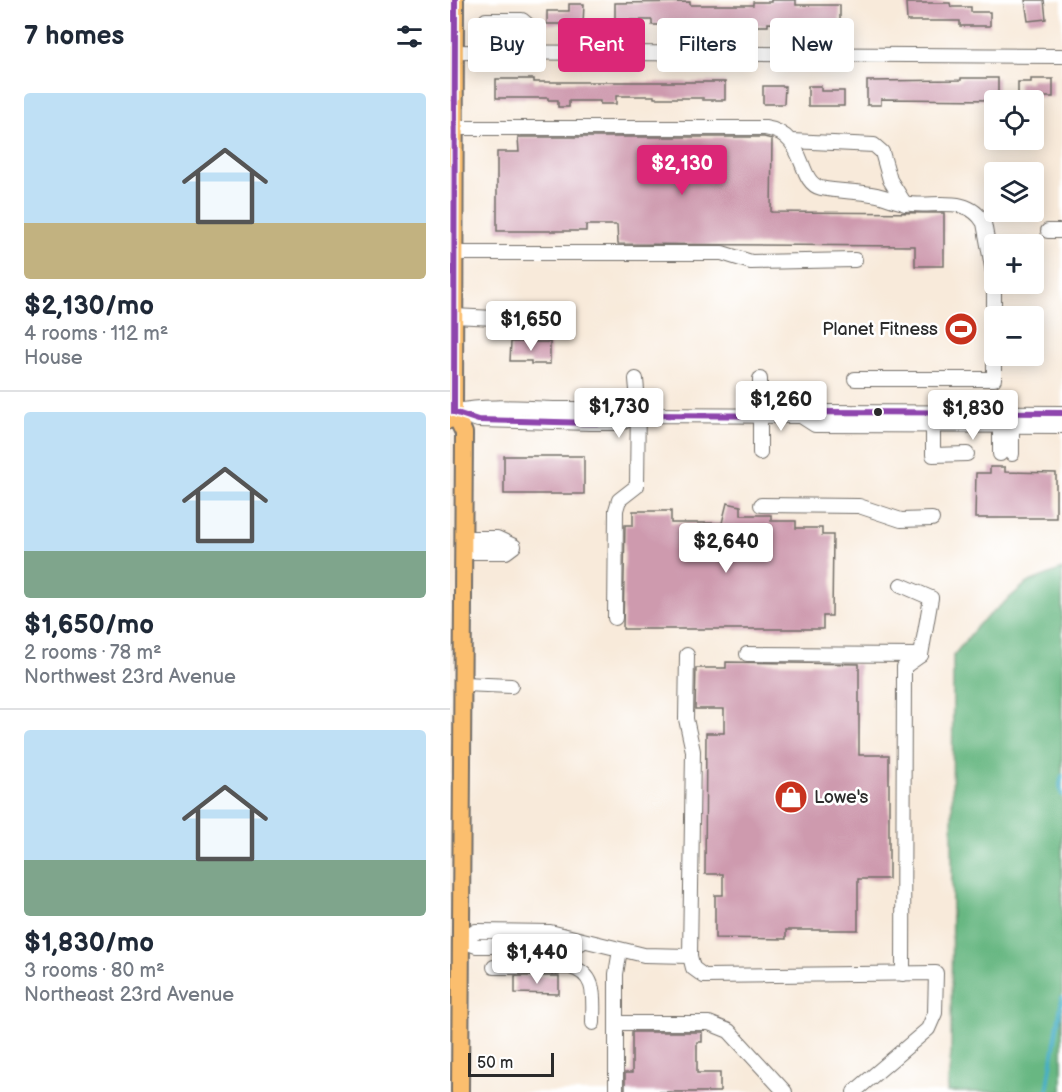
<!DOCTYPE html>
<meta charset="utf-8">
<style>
:root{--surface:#fff;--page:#f6f6f7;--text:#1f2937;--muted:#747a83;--line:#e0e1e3;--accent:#db2777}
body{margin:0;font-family:"Balsamiq Sans",sans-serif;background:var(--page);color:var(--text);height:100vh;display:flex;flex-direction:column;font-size:22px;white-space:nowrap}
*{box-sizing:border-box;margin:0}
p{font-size:20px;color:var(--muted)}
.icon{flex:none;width:33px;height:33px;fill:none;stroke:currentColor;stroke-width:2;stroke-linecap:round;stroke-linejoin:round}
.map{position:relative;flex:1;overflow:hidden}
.side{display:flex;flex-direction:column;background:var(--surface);width:450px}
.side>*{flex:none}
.top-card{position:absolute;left:18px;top:18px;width:504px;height:54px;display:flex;gap:12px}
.buttons{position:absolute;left:534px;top:90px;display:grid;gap:12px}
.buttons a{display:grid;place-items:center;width:60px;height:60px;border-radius:6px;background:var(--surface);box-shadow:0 3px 15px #0003;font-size:30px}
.scale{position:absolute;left:18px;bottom:15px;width:86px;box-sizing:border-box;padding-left:6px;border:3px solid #2b2b2b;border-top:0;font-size:16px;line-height:21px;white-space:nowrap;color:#2b2b2b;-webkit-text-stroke:4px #fff;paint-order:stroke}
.price{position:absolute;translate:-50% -51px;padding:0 14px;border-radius:6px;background:#fff;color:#222;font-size:20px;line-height:39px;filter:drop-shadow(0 2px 3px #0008)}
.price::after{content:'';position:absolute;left:50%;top:36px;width:18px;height:14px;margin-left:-9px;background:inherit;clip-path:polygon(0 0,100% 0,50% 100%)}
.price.selected{background:var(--accent);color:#fff}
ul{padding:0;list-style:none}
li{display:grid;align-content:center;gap:12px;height:318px;padding:0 24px}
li+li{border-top:2px solid var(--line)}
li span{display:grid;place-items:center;height:186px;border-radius:6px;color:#555}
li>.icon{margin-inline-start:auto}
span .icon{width:108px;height:108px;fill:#fffc;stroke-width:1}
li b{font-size:26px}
h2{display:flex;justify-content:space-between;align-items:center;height:72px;padding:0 24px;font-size:26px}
.chip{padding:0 21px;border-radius:6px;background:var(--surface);box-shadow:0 3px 15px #0003;font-size:21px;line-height:54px}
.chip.selected{background:var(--accent);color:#fff}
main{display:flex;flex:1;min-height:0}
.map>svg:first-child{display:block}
.forest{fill:#67b782;stroke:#497156;stroke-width:1.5}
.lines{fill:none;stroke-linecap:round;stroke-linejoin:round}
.stream{stroke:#47aec6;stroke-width:4}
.building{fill:#ce9aae}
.minor-casing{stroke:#736e68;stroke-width:16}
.major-casing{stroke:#736e68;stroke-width:20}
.minor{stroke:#fff;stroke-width:14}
.major{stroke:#fbbe6e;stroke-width:16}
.bus-1-casing{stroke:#fff;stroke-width:10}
.bus-1{stroke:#8e44ad;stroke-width:6}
.bus-dot{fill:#2b2b2b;stroke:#fff;stroke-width:2}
.labels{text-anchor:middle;stroke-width:5;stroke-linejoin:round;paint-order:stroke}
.poi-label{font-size:18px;fill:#2b2b2b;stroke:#fff;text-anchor:end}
</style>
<main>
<section class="side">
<h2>7 homes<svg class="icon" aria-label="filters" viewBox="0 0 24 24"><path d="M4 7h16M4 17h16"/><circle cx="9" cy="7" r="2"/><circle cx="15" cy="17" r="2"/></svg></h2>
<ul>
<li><span style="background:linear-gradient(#bfe0f5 70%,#c2b280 0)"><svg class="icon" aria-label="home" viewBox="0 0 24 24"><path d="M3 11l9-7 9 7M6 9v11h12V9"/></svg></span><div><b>$2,130/mo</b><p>4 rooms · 112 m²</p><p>House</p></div></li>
<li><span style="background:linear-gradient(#bfe0f5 75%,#7fa58c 0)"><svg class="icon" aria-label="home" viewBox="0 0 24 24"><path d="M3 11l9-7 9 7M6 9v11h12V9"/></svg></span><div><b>$1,650/mo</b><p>2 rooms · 78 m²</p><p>Northwest 23rd Avenue</p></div></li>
<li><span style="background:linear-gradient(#bfe0f5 70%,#7fa58c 0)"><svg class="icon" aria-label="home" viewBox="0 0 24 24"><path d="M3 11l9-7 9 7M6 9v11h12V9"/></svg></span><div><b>$1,830/mo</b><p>3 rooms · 80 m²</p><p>Northeast 23rd Avenue</p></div></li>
</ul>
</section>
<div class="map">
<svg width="612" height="1092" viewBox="0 0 612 1092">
<rect width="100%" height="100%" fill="#fff"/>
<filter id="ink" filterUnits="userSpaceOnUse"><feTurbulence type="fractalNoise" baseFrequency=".0167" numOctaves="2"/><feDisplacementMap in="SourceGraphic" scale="12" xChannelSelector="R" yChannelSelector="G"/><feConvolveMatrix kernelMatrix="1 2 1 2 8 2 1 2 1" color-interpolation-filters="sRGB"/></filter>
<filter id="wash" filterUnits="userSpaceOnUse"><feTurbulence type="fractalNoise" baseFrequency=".008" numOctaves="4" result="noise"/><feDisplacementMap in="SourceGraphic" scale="24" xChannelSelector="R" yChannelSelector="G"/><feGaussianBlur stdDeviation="1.35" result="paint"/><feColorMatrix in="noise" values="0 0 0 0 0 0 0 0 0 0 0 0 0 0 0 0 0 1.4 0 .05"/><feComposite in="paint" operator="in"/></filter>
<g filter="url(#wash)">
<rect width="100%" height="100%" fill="#f8eada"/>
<polygon class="forest" points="612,569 612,1092 497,1092 501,1053 503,656 529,624 577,583"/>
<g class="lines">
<g class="stream">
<polyline points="612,776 610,785 612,795"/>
<polyline points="597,1092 612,998"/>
</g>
</g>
<g id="blocks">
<g class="building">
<polygon points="321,0 346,0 346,5 390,5 390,26 318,23 318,26 303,26 303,23 240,23 240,25 202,25 202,20 165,20 165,3 240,2 240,5 303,5 303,2 321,2"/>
<polygon points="575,0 594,0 596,19 578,21"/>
<polygon points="456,3 500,3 501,7 521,7 521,12 540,12 540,26 510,26 510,21 457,21"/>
<polygon points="119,4 134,4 133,24 97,24 97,11 119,11"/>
<polygon points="511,78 548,78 548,100 431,99 431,105 417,105 417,81 511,80"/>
<polygon points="46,79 84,79 84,82 275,82 275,100 253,100 253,98 204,98 204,96 166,96 166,104 150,104 150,101 119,101 119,107 108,107 108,100 98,100 98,98 46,98"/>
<polygon points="581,79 603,79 603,97 568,97 568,82 581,82"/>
<polygon points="313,86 335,86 334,104 313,104"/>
<polygon points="358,86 371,86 371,91 394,91 394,106 358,106"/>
<polygon points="68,137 314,137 322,139 321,212 494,213 494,266 465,266 465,246 168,244 167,225 136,225 136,231 47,231 47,152 69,152"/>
<polygon points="61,342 100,342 100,364 81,364 81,361 60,361"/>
<rect x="54" y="456" width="80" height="38"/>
<polygon points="540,467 555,467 555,472 606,473 606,518 525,518 526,473 540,473"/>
<polygon points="277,503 291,506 291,515 321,515 321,521 346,521 346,528 372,528 372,535 383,535 382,616 373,616 373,629 173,629 175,525 183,525 183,511 221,511 221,523 272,523"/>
<polygon points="276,662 409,664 409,755 439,755 439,879 408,879 408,930 336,930 336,939 265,938 265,895 273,895 273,874 255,874 256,733 274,733 274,709 245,709 246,668 276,668"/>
<polygon points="65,976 109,976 109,994 65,993"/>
<polygon points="182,1032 252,1032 252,1042 247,1042 247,1073 270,1073 270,1092 175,1092 175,1073 182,1073"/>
</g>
</g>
</g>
<g filter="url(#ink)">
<use href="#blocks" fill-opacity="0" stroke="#736e68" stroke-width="1.5"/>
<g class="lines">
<g class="minor-casing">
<g id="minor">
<polyline points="36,20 72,20 78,25 77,52"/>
<polyline points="0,52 612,56"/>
<path d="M5,128h310c43,6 31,54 56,60 19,4 38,3 56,7 9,2 17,6 27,8 27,6 63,-10 80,20l10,55v101h-139"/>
<polyline points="342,141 424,145 432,152 440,180 455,204"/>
<polyline points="598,231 612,231"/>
<polyline points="0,253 272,253 301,262 405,260"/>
<polyline points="4,316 44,318"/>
<polyline points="310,379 310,453"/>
<path d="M6,411c32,-6 65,-3 98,-2 28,0 57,-1 84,6"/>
<polyline points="4,412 28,420 141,423 171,423 188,415 351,416 365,412 612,413"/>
<polyline points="351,416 365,425 612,426"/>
<polyline points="483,418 483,455 517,454"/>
<polyline points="550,425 550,454"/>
<polyline points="562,454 562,426"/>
<polyline points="311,505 409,506 451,520 482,519"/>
<polyline points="14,552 56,552 64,546 47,538 14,538"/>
<polyline points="451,585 481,598 471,655 454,667 453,974"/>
<polyline points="165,618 166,510 169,500 187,486 188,402 186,379"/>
<polyline points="297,654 471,655"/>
<polyline points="13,684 61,686"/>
<polyline points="12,941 26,931 100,932 194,955 240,956 243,751 236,719 237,655"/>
<polyline points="12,941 26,946 111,946 131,943"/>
<polyline points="240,956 243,968 254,976 486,973 485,1013 478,1029 404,1092"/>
<path d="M44,967h76c28,7 23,32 23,56"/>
<polyline points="166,1023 259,1023 279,1031 335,1092"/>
<polyline points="166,1092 166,974 170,950"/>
</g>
</g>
<g class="major-casing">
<g id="major">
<polyline points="4,412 14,433 10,1092"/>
<polyline points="0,420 4,412 5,0"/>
</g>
</g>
<use href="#minor" class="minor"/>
<use href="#major" class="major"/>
<g class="bus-1-casing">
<g id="bus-1">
<polyline points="4,412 28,420 141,423 171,423 188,415 351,416 365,412 612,413"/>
<polyline points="4,412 5,0"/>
</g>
</g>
<use href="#bus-1" class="bus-1"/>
</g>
</g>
<defs>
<g id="stadium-disc" transform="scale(1.725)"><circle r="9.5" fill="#c8321e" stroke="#fff"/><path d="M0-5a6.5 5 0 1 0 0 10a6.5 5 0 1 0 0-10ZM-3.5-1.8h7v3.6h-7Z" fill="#fff"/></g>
<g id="shop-disc" transform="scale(1.725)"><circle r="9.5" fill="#c8321e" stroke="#fff"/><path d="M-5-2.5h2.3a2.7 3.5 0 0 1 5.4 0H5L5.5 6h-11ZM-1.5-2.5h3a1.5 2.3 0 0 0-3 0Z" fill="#fff"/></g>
</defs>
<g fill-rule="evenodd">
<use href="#stadium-disc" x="511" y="329"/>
<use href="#shop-disc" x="341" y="797"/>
</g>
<circle class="bus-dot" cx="428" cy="412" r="5"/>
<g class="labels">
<g class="poi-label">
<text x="488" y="335">Planet Fitness</text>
<text x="364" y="803" text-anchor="start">Lowe's</text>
</g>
</g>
</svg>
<div class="buttons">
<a><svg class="icon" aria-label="locate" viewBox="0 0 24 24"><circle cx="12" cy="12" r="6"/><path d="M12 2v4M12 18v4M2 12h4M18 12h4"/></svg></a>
<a><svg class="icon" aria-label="layers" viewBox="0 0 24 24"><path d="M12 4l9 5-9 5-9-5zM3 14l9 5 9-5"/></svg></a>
<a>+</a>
<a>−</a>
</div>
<div class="scale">50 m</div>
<b class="price selected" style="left:232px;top:196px">$2,130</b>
<b class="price" style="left:81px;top:352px">$1,650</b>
<b class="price" style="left:331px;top:432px">$1,260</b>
<b class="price" style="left:169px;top:439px">$1,730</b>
<b class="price" style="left:523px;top:441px">$1,830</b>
<b class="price" style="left:276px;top:574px">$2,640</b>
<b class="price" style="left:87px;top:985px">$1,440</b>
<div class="top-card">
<a class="chip">Buy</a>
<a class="chip selected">Rent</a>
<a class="chip">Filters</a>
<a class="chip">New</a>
</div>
</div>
</main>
